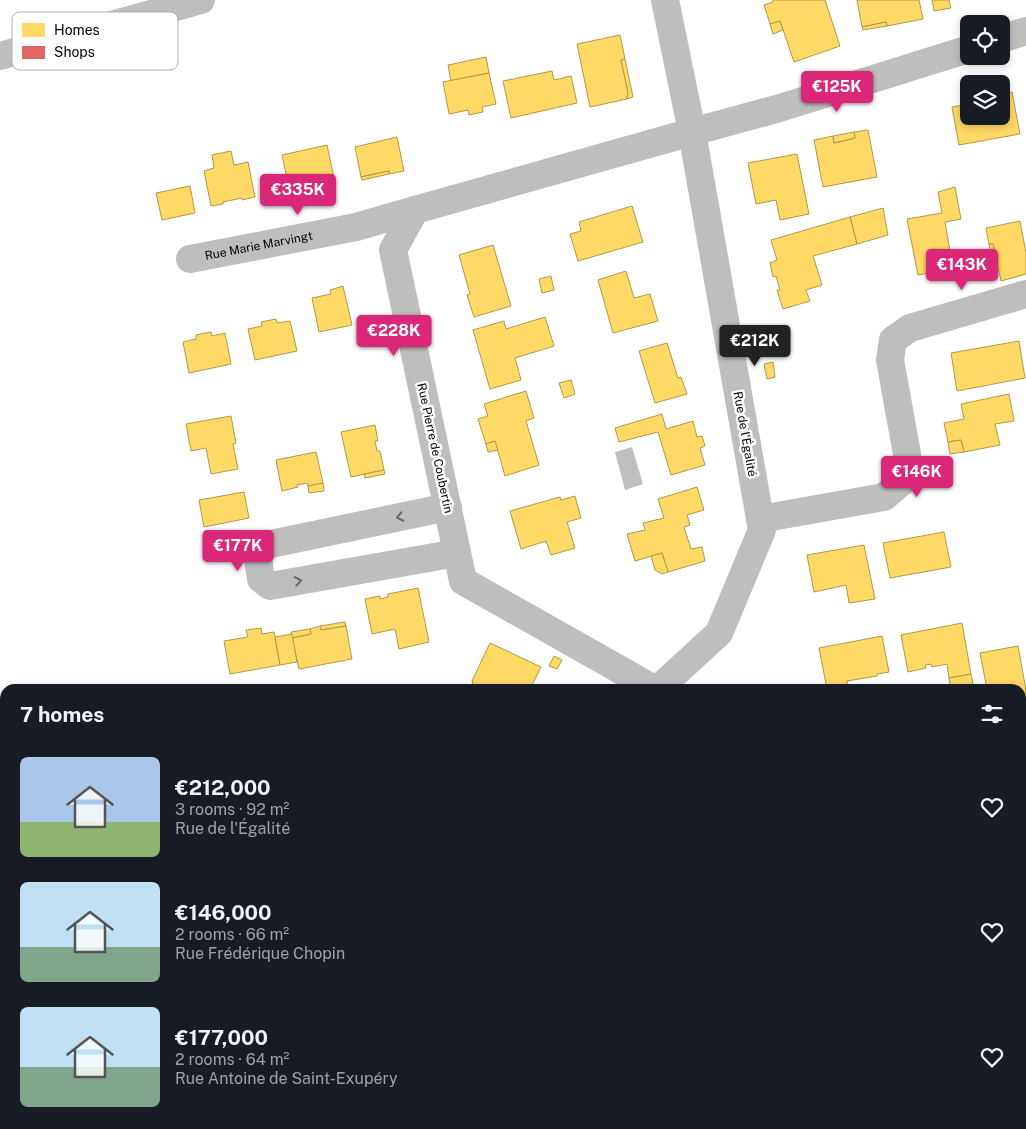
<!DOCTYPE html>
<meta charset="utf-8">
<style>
:root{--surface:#171b24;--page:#242831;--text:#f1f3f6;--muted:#9ea1a6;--accent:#db2777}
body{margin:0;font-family:"Public Sans",sans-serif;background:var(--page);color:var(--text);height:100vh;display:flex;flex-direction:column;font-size:19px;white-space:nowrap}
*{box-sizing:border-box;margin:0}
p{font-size:16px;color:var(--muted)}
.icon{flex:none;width:28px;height:28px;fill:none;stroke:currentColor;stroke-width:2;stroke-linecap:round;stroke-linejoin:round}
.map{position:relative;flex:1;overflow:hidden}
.sheet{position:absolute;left:0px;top:684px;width:1026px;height:446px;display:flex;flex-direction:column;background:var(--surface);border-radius:15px 15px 0 0;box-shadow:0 2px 8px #0003}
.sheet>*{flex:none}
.fabs{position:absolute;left:960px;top:15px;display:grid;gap:10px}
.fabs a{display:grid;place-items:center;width:50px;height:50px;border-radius:8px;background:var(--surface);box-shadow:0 2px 8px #0003;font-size:25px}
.price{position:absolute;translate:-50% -42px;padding:0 11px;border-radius:5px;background:var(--accent);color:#fff;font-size:16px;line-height:32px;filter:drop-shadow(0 1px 2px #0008)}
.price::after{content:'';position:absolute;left:50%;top:30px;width:15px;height:11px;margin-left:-8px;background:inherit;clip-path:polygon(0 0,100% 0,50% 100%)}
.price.active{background:#222;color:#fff}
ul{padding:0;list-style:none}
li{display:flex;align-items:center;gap:15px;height:125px;padding:0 20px}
li span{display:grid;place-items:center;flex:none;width:140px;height:100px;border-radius:8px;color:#555}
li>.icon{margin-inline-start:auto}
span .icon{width:60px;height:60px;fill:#fffc;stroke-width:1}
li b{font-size:21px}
h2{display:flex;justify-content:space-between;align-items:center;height:60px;padding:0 20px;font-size:21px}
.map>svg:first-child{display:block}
.water{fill:#bfbfbf}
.homes{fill:#ffd966;stroke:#b29847}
.shops{fill:#e06666;stroke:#9d4747}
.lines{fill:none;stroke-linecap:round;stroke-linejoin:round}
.minor{stroke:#bebebe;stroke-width:28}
.oneway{stroke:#686868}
.labels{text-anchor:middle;stroke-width:5;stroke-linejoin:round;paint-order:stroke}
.street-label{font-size:12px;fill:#000;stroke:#fff}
.key{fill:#fff;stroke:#b2b2b2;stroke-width:1}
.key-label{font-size:14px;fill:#000}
</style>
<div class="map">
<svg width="1026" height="1129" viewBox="0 0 1026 1129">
<rect width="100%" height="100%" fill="#fff"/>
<polygon class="water" points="632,447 643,484 625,490 615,452"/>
<g class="homes">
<polygon points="773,0 825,0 840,46 794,62 780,21 770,24 764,5 773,2"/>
<polygon points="857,0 919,0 923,19 887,26 886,22 862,27"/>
<polygon points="932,0 949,0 951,8 934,11"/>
<polygon points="780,21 783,30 773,34 770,24"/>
<polygon points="886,22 887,26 863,30 862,27"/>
<polygon points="620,35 625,59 621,60 628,92 627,99 590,107 577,44"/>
<polygon points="486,57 489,73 451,81 448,65"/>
<polygon points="625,59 633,97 627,99 628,92 621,60"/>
<polygon points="552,71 554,80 571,76 577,103 511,118 503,81"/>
<polygon points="489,73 496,104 482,107 483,112 469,115 468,110 449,114 443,82"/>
<polygon points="1012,92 1020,134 959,145 952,107 969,104 969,116 1001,116 1001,94"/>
<polygon points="868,130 877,177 823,187 814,140 833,136 834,143 855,138 854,132"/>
<polygon points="854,132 855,138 834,143 833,136"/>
<polygon points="397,137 404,171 389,174 389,171 361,177 355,147"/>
<polygon points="327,145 334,178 289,188 282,155"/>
<polygon points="231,151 234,165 248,162 255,197 242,200 242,198 223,202 223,204 211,206 204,171 214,168 212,155"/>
<polygon points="797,154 809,214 780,220 776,200 756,204 748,163"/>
<polygon points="389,171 389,174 362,180 361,177"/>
<polygon points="190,186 195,213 162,220 156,193"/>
<polygon points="955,187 961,219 945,222 950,251 937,253 940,271 918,275 907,219 942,213 938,192"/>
<polygon points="632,206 643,242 578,261 570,234 581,231 579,222"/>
<polygon points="883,208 888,235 857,244 850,217"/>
<polygon points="850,217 857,244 813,256 822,285 806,290 810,301 783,309 777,290 780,290 776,276 773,277 770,263 777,260 771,240"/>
<polygon points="1020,221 1026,253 1026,274 1001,281 993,244 989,244 986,228"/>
<polygon points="989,244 993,244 998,265 993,266"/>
<polygon points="493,245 511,306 474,317 467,295 470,294 459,255"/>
<polygon points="626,271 634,298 650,294 658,321 613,333 598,280"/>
<polygon points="551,276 554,290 542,293 539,279"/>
<polygon points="343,286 352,325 319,332 312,298 331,294 330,290"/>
<polygon points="545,317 554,346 515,358 521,380 490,389 473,330 504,321 506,329"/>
<polygon points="276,319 277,323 290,321 297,351 255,360 248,329 262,326 261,322"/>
<polygon points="211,332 212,336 225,333 231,364 189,373 183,342 196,339 196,335"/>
<polygon points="1019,341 1025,378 957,391 951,353"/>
<polygon points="667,343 678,378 681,377 687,394 655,403 639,351"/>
<polygon points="773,362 775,377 767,379 764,364"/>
<polygon points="571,380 575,394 564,398 559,383"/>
<polygon points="526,391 534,418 526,421 539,465 505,476 495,441 486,444 478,419 488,416 484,404"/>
<polygon points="1009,394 1014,421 995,424 1000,445 964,452 961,440 948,442 944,423 964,419 961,404"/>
<polygon points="662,414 666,429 693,421 697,437 702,436 705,446 700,448 705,465 671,475 658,432 619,442 615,428"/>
<polygon points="231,416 236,443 233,444 238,469 211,474 206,448 191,451 186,424"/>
<polygon points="375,425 378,441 375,441 377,451 380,451 384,470 351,477 341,432"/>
<polygon points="961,440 964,452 950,454 948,442"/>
<polygon points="495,441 498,450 488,452 486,444"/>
<polygon points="316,452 323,483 308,486 307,483 297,485 298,487 282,491 276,460"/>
<polygon points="384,470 385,474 365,478 364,474"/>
<polygon points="323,483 324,491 309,493 308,486"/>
<polygon points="697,487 704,510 687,515 690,525 684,527 691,549 702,547 705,561 668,572 662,553 635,561 627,534 645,530 643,523 664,518 658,499"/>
<polygon points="244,492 249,518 204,527 199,500"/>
<polygon points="575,496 581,518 567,522 575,548 551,555 546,541 521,549 510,511 560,497 561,500"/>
<polygon points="944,532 951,567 890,578 883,543"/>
<polygon points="864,545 875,599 849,603 846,585 814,592 807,555"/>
<polygon points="662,553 668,572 662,574 655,570 651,556"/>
<polygon points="418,588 429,642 399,649 395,629 372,634 365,599 380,596 380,599 388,597 388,594"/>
<polygon points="345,622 346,626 321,630 320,626"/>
<polygon points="962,623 971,674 949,678 947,664 932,667 931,664 925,665 926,668 908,672 901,635"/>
<polygon points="320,626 321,630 346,626 352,659 299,669 292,638 311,634 310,629"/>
<polygon points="261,628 262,634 274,632 280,665 230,674 224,641 248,637 246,630"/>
<polygon points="310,629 311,634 292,638 291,632"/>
<polygon points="292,634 297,662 280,665 275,637"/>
<polygon points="882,636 889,672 877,674 877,676 847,681 848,689 827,689 819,648"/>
<polygon points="490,643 541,667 530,689 496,689 492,687 492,689 474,688 472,681"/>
<polygon points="1018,646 1026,690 1026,714 1021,715 1021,689 987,689 980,653"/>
<polygon points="554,656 562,660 557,669 549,666"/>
<polygon points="971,674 974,689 951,689 949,678"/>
<polygon points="1021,952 1026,953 1026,993 1021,993"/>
<polygon points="365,1125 397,1125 396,1129 363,1129"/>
</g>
<polygon class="shops" points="513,1125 731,1125 729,1129 730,1129 511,1129"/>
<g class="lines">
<g class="minor">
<polyline points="1001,39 1026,31"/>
<polyline points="0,56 201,0"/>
<path id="s1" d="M190,259l166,-32 59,-17"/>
<polyline points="448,507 261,546 258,560 261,579 270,586 457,553"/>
<polyline points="760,519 884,497 904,480 907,454 890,360 893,340 910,328 1026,294"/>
<polyline points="654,689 463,581 393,250 415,210 692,132 780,108 969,49"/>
<polyline points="658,689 719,633 762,530 692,132 665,0"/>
<polyline points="1021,904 1026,905"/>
<polyline points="855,1125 865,1129"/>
<polyline points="469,1129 471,1125"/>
</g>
</g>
<defs><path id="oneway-chevron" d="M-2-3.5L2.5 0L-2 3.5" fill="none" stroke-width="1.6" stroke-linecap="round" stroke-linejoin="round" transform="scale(1.25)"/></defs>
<g class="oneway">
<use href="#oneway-chevron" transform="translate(400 517) rotate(168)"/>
<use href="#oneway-chevron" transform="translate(298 581) rotate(-10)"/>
</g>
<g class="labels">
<g class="street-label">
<text dy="4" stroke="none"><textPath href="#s1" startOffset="70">Rue Marie Marvingt</textPath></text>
<text transform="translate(745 434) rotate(80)" y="4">Rue de l'Égalité</text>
<text transform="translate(435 448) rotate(78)" y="4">Rue Pierre de Coubertin</text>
</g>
</g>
<rect x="12" y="12" width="166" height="58" rx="8" class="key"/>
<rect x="22" y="23" width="23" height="14" fill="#ffd966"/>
<rect x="22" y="46" width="23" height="13" fill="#e06666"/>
<g class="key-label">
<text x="54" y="35">Homes</text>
<text x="54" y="57">Shops</text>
</g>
</svg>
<div class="fabs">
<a><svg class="icon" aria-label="locate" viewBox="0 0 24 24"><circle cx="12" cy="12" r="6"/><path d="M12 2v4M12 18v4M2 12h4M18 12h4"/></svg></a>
<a><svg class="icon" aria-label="layers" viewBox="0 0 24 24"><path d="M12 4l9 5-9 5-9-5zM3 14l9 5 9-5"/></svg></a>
</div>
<b class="price" style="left:837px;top:113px">€125K</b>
<b class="price" style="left:298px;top:216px">€335K</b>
<b class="price" style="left:962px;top:291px">€143K</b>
<b class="price" style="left:394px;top:357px">€228K</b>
<b class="price active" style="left:755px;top:367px">€212K</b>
<b class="price" style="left:917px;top:498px">€146K</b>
<b class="price" style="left:238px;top:572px">€177K</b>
<section class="sheet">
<h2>7 homes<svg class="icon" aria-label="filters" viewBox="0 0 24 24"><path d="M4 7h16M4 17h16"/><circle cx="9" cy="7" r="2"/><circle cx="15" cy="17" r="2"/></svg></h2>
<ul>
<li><span style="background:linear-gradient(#a9c7e8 65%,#8fb573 0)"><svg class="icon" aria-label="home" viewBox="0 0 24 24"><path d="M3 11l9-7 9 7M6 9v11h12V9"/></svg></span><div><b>€212,000</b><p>3 rooms · 92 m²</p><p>Rue de l'Égalité</p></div><svg class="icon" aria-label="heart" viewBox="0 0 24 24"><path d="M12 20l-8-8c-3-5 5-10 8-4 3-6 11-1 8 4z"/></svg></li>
<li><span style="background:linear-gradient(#bfe0f5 65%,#7fa58c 0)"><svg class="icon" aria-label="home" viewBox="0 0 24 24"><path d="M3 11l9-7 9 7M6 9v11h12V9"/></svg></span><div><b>€146,000</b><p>2 rooms · 66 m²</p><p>Rue Frédérique Chopin</p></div><svg class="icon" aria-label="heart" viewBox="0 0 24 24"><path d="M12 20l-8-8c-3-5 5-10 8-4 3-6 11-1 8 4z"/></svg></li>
<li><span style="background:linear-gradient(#bfe0f5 60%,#7fa58c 0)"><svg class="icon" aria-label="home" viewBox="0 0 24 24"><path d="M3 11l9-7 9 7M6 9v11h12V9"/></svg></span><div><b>€177,000</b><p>2 rooms · 64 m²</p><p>Rue Antoine de Saint-Exupéry</p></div><svg class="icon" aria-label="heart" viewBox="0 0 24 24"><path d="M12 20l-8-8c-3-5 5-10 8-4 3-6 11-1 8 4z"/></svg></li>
</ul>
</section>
</div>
